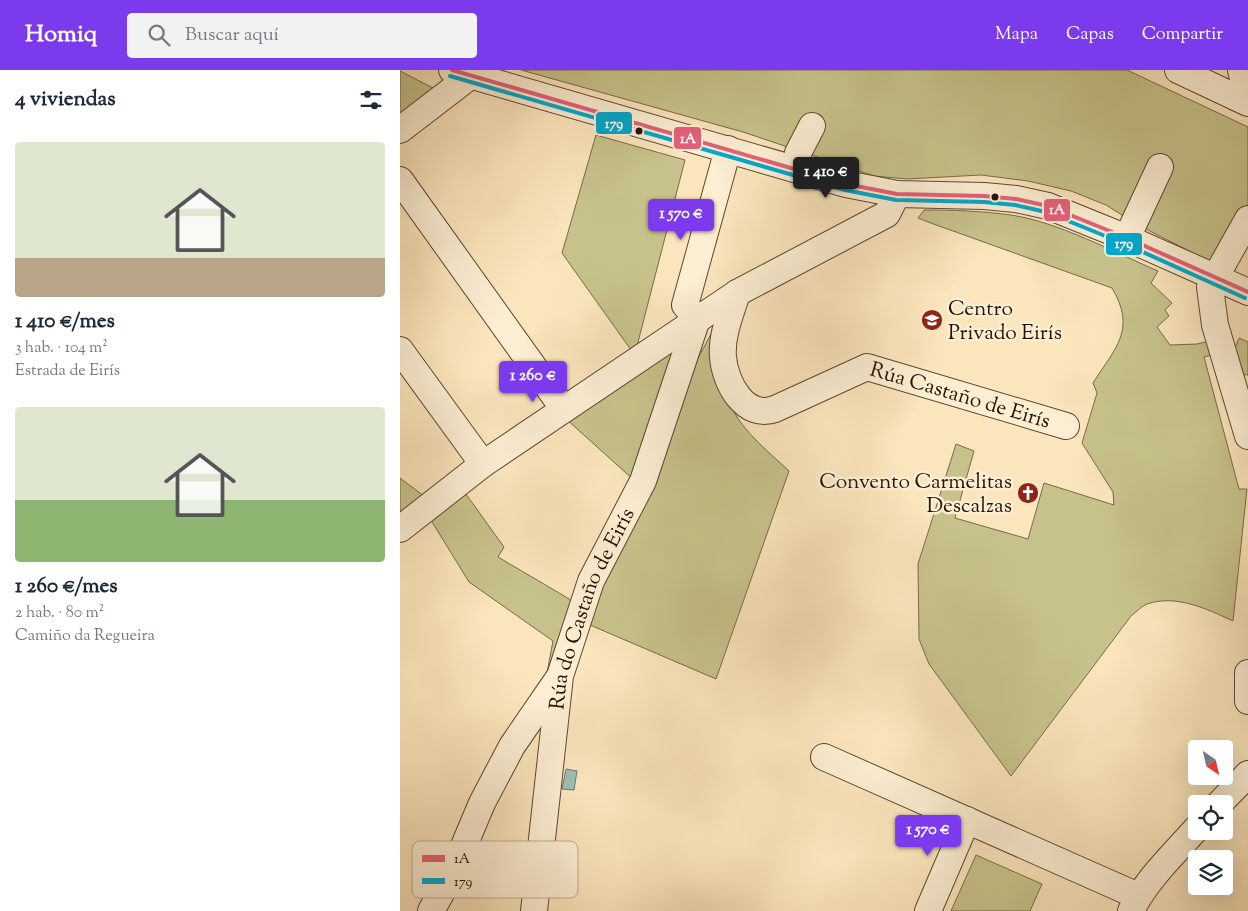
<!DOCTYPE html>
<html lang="es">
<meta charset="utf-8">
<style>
:root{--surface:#fff;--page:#f2f2f3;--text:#1f2937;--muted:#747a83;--accent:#7c3aed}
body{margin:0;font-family:"Sorts Mill Goudy",serif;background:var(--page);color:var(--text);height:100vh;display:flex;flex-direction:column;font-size:19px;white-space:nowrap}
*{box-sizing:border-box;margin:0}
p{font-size:16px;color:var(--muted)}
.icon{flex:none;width:28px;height:28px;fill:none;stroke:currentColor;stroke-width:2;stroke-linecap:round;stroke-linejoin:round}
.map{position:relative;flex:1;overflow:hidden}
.details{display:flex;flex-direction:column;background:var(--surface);width:400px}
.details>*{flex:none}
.needle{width:32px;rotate:146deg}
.controls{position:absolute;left:788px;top:670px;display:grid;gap:10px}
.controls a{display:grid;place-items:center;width:45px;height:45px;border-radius:5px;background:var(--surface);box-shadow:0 5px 20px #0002;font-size:25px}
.price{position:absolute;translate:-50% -42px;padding:0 11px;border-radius:5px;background:var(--accent);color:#fff;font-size:16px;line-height:32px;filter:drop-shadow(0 1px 2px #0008)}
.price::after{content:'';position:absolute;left:50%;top:30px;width:15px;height:11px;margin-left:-8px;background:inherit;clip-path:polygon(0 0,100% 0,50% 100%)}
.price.current{background:#222;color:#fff}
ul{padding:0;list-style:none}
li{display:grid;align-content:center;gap:10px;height:265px;padding:0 15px}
li span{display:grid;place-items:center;height:155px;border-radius:5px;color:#555}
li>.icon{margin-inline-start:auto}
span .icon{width:90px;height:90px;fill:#fffc;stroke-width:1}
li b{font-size:21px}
h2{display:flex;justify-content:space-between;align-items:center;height:60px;padding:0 15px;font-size:21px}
header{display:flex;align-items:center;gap:30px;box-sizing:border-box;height:70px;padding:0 25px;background:var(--accent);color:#fff}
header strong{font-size:24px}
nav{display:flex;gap:28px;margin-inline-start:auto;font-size:18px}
.search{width:350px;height:45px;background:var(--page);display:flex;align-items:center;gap:12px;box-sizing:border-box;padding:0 18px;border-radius:5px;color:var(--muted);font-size:19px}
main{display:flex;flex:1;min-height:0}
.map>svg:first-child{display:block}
.green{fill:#c7c28b;stroke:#786a46}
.water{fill:#9fbeb6;stroke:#6f796d}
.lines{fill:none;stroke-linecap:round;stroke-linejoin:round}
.minor-casing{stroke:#5d462f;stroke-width:28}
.minor{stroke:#fceed3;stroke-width:26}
.bus-1-casing{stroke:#fceed3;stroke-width:8}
.bus-2-casing{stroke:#fceed3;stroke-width:8}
.bus-1{stroke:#e46078;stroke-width:4}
.bus-2{stroke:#00a9ce;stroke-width:4}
.bus-dot{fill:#281100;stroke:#fceed3;stroke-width:2}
.labels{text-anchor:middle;stroke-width:5;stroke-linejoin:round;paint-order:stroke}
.poi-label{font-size:21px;fill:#281100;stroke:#fceed3;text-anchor:start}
.street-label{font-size:21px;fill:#281100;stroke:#fceed3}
.key{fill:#fceed3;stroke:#bcac94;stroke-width:1}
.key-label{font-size:14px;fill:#281100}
.line-badge{stroke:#fceed3;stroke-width:2}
.badge-label{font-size:14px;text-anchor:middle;font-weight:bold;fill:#fff}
</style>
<header>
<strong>Homiq</strong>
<div class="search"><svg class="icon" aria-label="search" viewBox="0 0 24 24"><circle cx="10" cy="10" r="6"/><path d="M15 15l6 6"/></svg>Buscar aquí</div>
<nav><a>Mapa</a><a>Capas</a><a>Compartir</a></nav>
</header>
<main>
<section class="details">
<h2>4 viviendas<svg class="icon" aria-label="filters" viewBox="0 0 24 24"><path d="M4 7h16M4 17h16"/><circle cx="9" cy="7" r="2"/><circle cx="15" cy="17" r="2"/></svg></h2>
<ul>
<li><span style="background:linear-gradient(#dfe7d0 75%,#b9a48a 0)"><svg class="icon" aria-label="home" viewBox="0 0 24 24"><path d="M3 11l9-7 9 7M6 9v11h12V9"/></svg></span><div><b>1 410 €/mes</b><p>3 hab. · 104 m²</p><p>Estrada de Eirís</p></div></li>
<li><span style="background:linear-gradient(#dfe7d0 60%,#8fb573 0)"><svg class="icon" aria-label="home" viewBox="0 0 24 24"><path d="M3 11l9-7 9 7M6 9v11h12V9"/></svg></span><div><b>1 260 €/mes</b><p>2 hab. · 80 m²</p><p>Camiño da Regueira</p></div></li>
</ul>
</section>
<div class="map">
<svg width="848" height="841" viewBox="0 0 848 841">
<rect width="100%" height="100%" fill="#fbe5bc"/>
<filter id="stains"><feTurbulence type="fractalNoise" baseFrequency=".004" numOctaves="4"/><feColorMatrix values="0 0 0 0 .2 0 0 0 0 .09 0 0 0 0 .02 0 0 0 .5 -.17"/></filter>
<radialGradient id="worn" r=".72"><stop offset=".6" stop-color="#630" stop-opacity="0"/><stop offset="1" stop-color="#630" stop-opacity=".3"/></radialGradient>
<g class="green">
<polygon points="121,0 727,0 848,57 848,162 817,195 738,155 706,135 671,121 628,111 581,105 507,109 474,106 343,62"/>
<polygon points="0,1 33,18 0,44"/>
<polygon points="196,65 285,90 237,276 231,280 162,183"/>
<path d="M524,140c29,0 58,1 87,5 47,7 103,37 147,56l-7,12 21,20 -7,7 4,6 -12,11 13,18 27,-1 17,-4 5,13 -15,4 35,132h8l-14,132c-26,-12 -57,-27 -86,-17 -5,2 -11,8 -16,12l-120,160 -82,-112 -10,-25 -1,-75 38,-120 18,7 -19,67 73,21 16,-56 70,22 -1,-13 -31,-49 15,-50 -4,-10c22,-35 44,-53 19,-95l-184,-66 -10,-4z"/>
<path d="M311,264c4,27 10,54 23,78 11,21 38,43 55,59l-73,208 -133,-57 104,-243z"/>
<polygon points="839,268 848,272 848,305 839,304 835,278"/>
<polygon points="281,271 236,412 165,348"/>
<polygon points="0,408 24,426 0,446"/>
<polygon points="63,420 104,477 98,487 176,533 146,608 153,571 69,512 29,447"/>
<polygon points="576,785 642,814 630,841 551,841"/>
</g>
<polygon class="water" points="166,699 177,701 174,720 162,719"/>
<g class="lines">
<g class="minor-casing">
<g id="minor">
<polyline points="52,0 446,114 497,124 584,126 616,129 648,136 727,168 848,222"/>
<polyline points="778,0 848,33"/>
<polyline points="841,0 848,32"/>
<polyline points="0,60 69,7"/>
<polyline points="396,99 398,83 412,56"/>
<polyline points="0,110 163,338"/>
<polyline points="848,149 810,217 815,255 848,366"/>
<polyline points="727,168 760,97"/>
<path id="s1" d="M337,223c-6,20 -16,43 -14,64 2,26 22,63 52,52l92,-42 199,59"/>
<polyline points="297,249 285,235 328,79"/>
<polyline points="0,280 83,394"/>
<polyline points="0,459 83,394 337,223 487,144 497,124"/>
<polyline points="848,603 848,631"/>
<polyline points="424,687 738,826"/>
<polyline points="819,734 848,704"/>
<polyline points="31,841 53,802 82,733 112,676 158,609"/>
<path id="s2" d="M134,841l26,-235 31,-95 52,-100 54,-162"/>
<polyline points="528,841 567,750"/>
<path d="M731,841c15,-31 42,-56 65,-82"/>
</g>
</g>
<use href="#minor" class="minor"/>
<g class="bus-1-casing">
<polyline id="bus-1" points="52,0 446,114 497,124 584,126 616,129 648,136 727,168 848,222"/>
</g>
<g class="bus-2-casing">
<polyline id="bus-2" points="50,6 445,120 496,130 584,132 615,135 646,142 725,174 845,228"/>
</g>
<use href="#bus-1" class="bus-1"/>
<use href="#bus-2" class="bus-2"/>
</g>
<defs>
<g id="school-disc" transform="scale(1.125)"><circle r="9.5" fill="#8f2418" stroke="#fceed3"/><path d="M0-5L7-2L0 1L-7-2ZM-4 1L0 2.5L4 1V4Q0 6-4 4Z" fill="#fff"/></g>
<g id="church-disc" transform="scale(1.125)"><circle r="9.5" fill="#8f2418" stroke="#fceed3"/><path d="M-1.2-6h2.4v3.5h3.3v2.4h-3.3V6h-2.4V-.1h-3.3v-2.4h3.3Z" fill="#fff"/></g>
</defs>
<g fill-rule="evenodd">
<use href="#school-disc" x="532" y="250"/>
<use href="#church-disc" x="628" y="423"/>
</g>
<g class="bus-dot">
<circle cx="239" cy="61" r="4.5"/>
<circle cx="595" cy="127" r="4.5"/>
</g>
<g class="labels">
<g class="poi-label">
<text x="548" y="245">Centro<tspan x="548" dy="24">Privado Eirís</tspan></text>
<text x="612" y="418" text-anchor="end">Convento Carmelitas<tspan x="612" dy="24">Descalzas</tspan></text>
</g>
<g class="street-label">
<text dy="7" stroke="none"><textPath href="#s1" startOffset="349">Rúa Castaño de Eirís</textPath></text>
<text dy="7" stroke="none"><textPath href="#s2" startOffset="310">Rúa do Castaño de Eirís</textPath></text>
</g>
</g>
<rect x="12" y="771" width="166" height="57" rx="8" class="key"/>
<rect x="22" y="785" width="23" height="7" fill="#e46078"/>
<rect x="22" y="808" width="23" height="6" fill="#00a9ce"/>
<g class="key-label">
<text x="54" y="793">1A</text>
<text x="54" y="816">179</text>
</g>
<g class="line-badge">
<rect x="195" y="41" width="38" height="24" rx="5" fill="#00a9ce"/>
<rect x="273" y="56" width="29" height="24" rx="5" fill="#e46078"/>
<rect x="643" y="128" width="28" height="24" rx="5" fill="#e46078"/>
<rect x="705" y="162" width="38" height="24" rx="5" fill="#00a9ce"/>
</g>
<g class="badge-label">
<text x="214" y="58">179</text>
<text x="288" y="73">1A</text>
<text x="657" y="144">1A</text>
<text x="724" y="178">179</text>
</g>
<rect width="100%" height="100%" filter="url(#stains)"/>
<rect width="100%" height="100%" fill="url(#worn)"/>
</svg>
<div class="controls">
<a><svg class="needle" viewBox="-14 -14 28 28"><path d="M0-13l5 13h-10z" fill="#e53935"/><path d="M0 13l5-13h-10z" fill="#747a83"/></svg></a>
<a><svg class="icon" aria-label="locate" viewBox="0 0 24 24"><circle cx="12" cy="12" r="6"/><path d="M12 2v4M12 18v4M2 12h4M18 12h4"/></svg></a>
<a><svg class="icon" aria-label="layers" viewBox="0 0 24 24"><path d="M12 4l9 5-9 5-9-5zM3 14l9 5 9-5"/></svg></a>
</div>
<b class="price current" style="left:426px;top:129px">1 410 €</b>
<b class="price" style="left:281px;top:171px">1 570 €</b>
<b class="price" style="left:133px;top:333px">1 260 €</b>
<b class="price" style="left:528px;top:787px">1 570 €</b>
</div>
</main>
